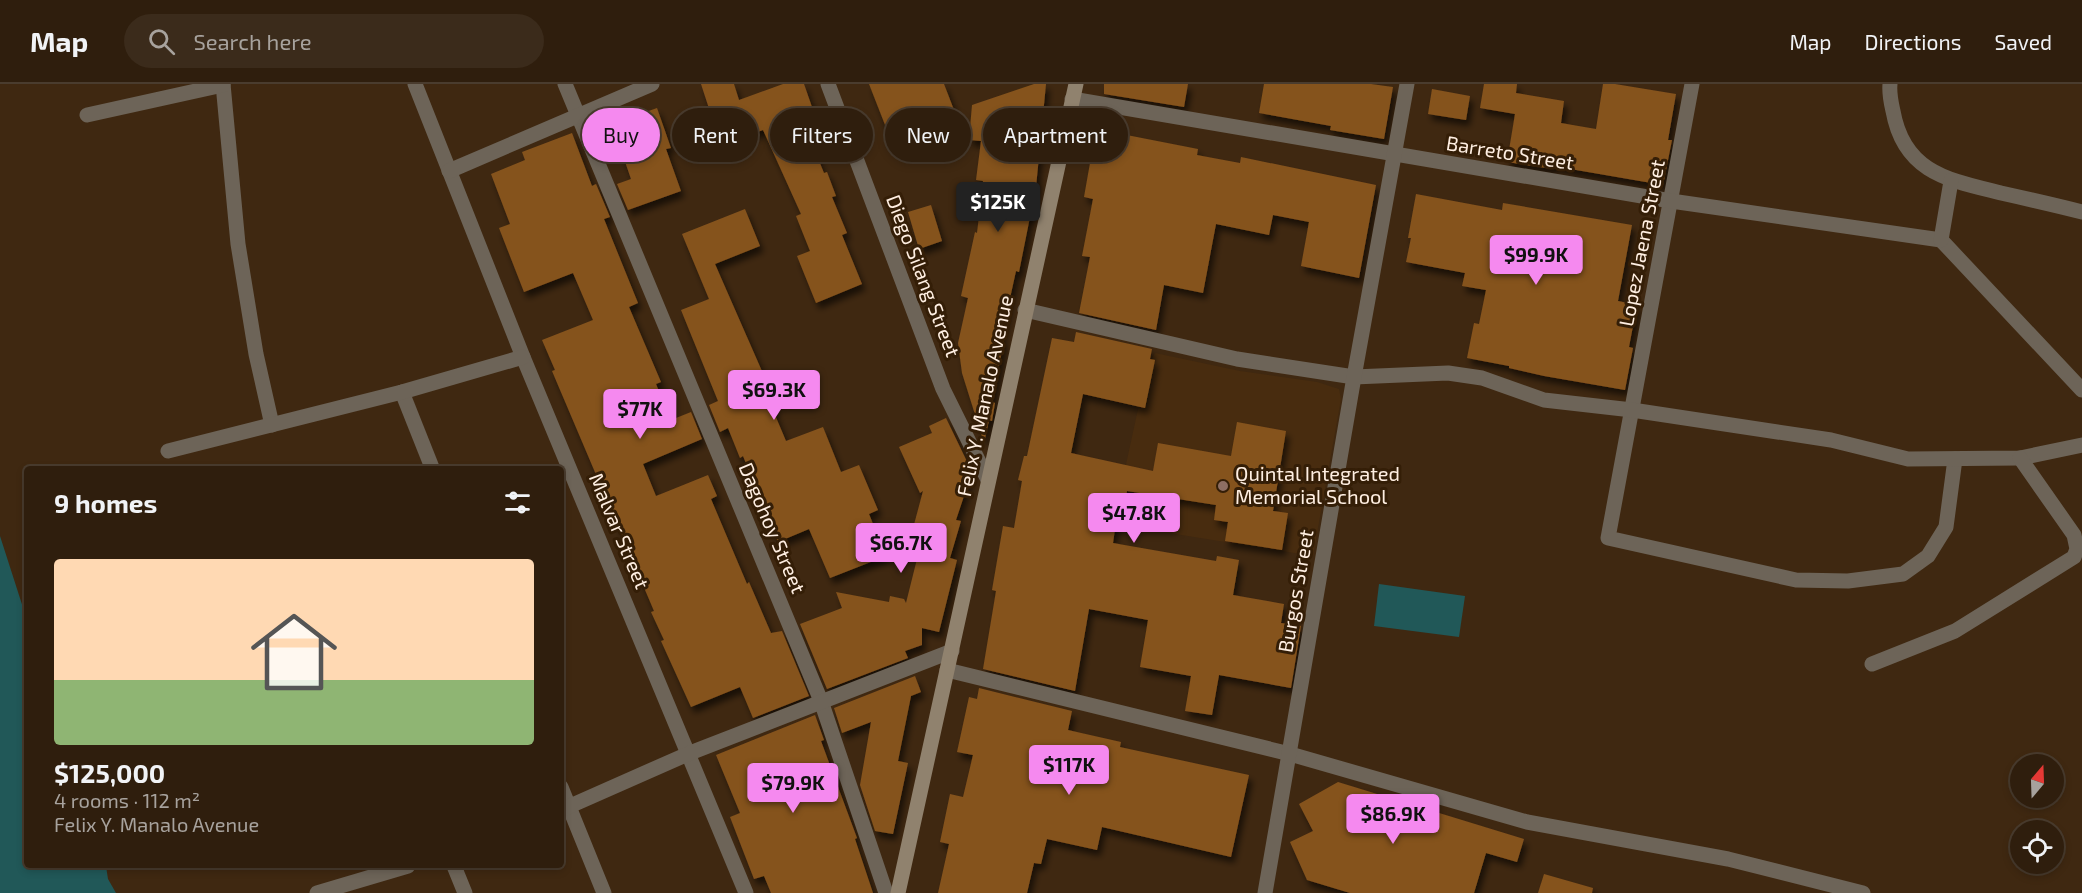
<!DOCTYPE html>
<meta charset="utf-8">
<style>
:root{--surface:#2f1e0d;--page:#3b2b1b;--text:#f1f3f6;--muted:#a7a29d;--line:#4a3c2e;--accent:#f589ef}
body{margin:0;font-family:"Exo 2",sans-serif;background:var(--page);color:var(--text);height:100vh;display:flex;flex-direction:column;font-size:22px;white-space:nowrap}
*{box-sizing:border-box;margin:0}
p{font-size:20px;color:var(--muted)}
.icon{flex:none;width:33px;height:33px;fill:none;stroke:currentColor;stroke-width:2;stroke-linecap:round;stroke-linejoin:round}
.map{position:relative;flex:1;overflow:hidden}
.sheet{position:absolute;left:24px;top:382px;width:540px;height:402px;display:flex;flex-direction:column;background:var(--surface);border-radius:6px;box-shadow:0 3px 9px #0003,0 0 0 2px var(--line)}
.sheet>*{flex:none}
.guide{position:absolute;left:582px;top:24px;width:570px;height:54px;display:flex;gap:12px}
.needle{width:39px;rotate:19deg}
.tools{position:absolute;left:2010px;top:670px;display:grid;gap:12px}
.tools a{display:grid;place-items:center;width:54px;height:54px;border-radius:50%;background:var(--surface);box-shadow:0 3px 9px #0003,0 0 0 2px var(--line);font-size:30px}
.price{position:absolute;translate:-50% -51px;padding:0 14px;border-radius:6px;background:var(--accent);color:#111;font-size:20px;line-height:39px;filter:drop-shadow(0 2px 3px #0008)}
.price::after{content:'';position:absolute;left:50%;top:36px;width:18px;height:14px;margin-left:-9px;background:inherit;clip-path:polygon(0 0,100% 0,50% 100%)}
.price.current{background:#222;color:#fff}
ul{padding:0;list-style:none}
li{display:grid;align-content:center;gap:12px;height:318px;padding:0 30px}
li+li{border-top:2px solid var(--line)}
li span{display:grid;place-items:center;height:186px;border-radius:6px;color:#555}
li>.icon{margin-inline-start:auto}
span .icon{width:108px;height:108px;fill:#fffc;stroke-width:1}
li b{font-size:26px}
h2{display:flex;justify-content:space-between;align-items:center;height:72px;padding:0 30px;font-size:26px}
.chip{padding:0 21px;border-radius:27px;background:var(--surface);box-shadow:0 3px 9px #0003,0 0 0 2px var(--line);font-size:21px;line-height:54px}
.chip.current{background:var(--accent);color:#111}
header{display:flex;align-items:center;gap:36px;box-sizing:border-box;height:84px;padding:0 30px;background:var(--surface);border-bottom:2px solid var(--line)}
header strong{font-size:28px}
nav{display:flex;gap:33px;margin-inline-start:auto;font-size:21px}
.search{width:420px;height:54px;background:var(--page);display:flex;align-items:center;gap:15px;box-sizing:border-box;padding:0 21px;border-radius:33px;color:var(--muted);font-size:22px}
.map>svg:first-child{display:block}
.built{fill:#482c0f}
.water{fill:#215858}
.building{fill:#85531d;filter:url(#shadow)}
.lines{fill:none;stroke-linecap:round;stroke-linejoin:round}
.minor{stroke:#6d6458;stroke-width:15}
.secondary{stroke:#90826e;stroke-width:15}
.education-dot{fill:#8d6e63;stroke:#341e07;stroke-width:2}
.labels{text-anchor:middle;stroke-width:6;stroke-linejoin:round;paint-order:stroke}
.street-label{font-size:20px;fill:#ffefe2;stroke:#341e07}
.poi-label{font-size:20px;fill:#ffefe2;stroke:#341e07;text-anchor:start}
</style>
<header>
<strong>Map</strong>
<div class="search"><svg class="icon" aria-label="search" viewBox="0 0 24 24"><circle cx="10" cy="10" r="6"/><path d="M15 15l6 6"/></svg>Search here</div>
<nav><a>Map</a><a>Directions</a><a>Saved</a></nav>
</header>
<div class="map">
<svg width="2082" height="809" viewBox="0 0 2082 809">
<defs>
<filter id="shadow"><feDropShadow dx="3.5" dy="6" stdDeviation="3" flood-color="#0009"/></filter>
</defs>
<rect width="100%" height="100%" fill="#3f2811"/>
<polygon class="built" points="1155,269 1240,287 1317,298 1339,305 1341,315 1313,472 1113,440 1147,284"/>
<g class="water">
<polygon points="0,452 27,536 27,782 106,782 108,795 116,809 0,809"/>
<polygon points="1379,500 1465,512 1459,553 1374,542"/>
</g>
<g class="building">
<polygon points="701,0 734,0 739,16 783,0 804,0 812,23 799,28 824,89 827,88 836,112 832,113 847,149 842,151 862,200 816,219 797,172 810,167 796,132 801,130 763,46 721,61"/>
<polygon points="869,0 944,0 954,26 889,51"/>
<polygon points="1034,0 1046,0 1036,103 1019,188 1016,187 1001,255 1004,256 992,318 995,319 992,337 989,336 984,359 962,289 958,259 968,214 961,212 975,148 977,149 983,97 976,96 981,57 969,56 972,21"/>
<polygon points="1104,0 1188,0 1184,23 1104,10"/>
<polygon points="1264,0 1371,0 1393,3 1384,55 1330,46 1331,42 1259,29"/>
<polygon points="1484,0 1517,0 1516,9 1564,17 1561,39 1596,45 1603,0 1615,0 1676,10 1668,56 1672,56 1663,101 1553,82 1553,85 1507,78 1515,30 1480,24"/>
<polygon points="1432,5 1470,12 1466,36 1428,30"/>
<polygon points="657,24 671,64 666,65 681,107 628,126 617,100 631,95 612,40"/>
<polygon points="1096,45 1198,65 1197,71 1240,79 1241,73 1376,101 1359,194 1301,182 1309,138 1273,131 1269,151 1216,140 1203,209 1164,201 1156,246 1079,229 1090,173 1082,172 1093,115 1084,113"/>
<polygon points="572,49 592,102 596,100 610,133 604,135 638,219 629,223 661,298 656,300 671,336 691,328 702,355 643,380 656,412 708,391 717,412 711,415 747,500 749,498 771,549 782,547 809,612 753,634 740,603 691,623 661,557 664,556 651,528 654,527 552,287 555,286 542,256 593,236 573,189 524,208 499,144 510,140 491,90 525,76 522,68"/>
<polygon points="1416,110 1502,126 1503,119 1632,141 1618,217 1637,221 1629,263 1633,264 1625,306 1544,292 1509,284 1509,282 1467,274 1474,239 1479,240 1486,206 1462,202 1465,189 1406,178 1411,154 1408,154"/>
<polygon points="931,121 942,157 919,165 908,128"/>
<polygon points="745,125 760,162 715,180 772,310 767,312 786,357 823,343 841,388 859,381 878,426 869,430 886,472 830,494 809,445 778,458 743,372 740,374 728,344 720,348 709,321 718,317 681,226 709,215 682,150"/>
<polygon points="1076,248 1152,265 1150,275 1155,276 1145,324 1083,310 1071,369 1153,387 1158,359 1231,372 1237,338 1286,347 1273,427 1288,429 1282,466 1225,457 1228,438 1214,436 1216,421 1127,407 1125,419 1119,418 1113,459 1216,477 1217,472 1239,476 1233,511 1284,520 1281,539 1301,542 1291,604 1219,591 1212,631 1185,627 1191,592 1140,583 1148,536 1089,525 1075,607 983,585 996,507 992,506 1003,442 1014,444 1022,397 1018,396 1024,372 1027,372 1052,254 1074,258"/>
<polygon points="946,334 972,388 956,436 961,437 950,474 957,476 939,548 922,544 922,561 905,567 908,574 827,605 800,540 842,524 836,508 889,518 890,512 904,515 906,519 923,451 912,448 923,407 920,409 899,363 932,349 929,342"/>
<polygon points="915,592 921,608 911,612 898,677 908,679 893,750 875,747 860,701 871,638 842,649 834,624"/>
<polygon points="979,604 1072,627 1068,646 1121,658 1120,663 1249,691 1231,773 1102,743 1097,766 1047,755 1041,780 1034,779 1027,809 938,809 949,760 940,758 950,710 963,713 973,671 957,668 969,613 977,615"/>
<polygon points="815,631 824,656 821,657 857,754 855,755 873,809 771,809 764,792 754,795 730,733 740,729 716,671"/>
<polygon points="1338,698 1524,755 1517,778 1486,769 1474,809 1350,809 1307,796 1290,758 1313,747 1299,720"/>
<polygon points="1544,790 1593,804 1592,809 1538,809"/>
</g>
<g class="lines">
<g class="minor">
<polyline points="223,0 238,160 256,270 272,341"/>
<polyline points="415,0 523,273 746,809"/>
<polyline points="565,0 821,617 886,809"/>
<polyline points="828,0 943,305 988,396"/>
<polyline points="1692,0 1608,454 1796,496 1848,497 1903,490 1928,472 1946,443 1955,375"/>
<path d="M1890,0c-1,10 1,18 3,27 11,62 56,69 108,82 27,6 54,12 81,19"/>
<polyline points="1072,15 1671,117 1941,156"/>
<polyline points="87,31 223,1"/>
<polyline points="449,87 652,0"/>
<polyline points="1941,156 2082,306"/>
<polyline points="1941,156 1951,97"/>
<polyline points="1025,226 1237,275 1354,293 1448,289 1482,294 1544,316 1632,326 1831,356 1908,375 2020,374 2082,361"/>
<polyline points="402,308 433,386"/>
<polyline points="168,367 402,308 523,273"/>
<polyline points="1872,580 1955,547 2074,473 2077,465 2074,451 2020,374"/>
<polyline points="947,586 1290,670 1527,738 1728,775 1863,809"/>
<polyline points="561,703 604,809"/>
<polyline points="561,726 690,669 952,567"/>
<polyline points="454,782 465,809"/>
<polyline points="317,809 408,782"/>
<polyline points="1265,809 1354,293 1407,0"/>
</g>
<polyline class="secondary" points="898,809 1076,0"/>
</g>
<circle class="education-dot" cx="1223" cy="402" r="6"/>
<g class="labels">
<g class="street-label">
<text transform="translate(1510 69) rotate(9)" y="7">Barreto Street</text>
<text transform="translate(1642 159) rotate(-79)" y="7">Lopez Jaena Street</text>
<text transform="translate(923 192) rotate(69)" y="7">Diego Silang Street</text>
<text transform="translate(985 312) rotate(-78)" y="7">Felix Y. Manalo Avenue</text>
<text transform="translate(772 444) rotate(67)" y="7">Dagohoy Street</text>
<text transform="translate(619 447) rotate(67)" y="7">Malvar Street</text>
<text transform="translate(1296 507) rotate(-80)" y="7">Burgos Street</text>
</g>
<g class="poi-label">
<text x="1235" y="397">Quintal Integrated<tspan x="1235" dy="23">Memorial School</tspan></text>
</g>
</g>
</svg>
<div class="tools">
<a><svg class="needle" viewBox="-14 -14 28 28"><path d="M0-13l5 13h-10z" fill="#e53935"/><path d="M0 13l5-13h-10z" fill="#a7a29d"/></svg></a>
<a><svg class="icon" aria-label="locate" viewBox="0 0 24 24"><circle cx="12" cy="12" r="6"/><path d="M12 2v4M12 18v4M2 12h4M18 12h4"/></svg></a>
</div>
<b class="price current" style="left:998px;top:149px">$125K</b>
<b class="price" style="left:1536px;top:202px">$99.9K</b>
<b class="price" style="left:774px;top:337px">$69.3K</b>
<b class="price" style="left:640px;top:356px">$77K</b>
<b class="price" style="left:1134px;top:460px">$47.8K</b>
<b class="price" style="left:901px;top:490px">$66.7K</b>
<b class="price" style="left:1069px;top:712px">$117K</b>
<b class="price" style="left:793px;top:730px">$79.9K</b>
<b class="price" style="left:1393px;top:761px">$86.9K</b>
<div class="guide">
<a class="chip current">Buy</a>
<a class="chip">Rent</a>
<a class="chip">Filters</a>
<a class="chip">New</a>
<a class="chip">Apartment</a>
</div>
<section class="sheet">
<h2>9 homes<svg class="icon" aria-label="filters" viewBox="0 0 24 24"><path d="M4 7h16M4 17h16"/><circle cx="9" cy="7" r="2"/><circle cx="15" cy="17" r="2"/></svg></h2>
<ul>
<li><span style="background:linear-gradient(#ffd9b3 65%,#8fb573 0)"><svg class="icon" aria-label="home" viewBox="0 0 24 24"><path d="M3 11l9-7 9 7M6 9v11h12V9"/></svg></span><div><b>$125,000</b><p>4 rooms · 112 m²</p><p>Felix Y. Manalo Avenue</p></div></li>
</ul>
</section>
</div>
